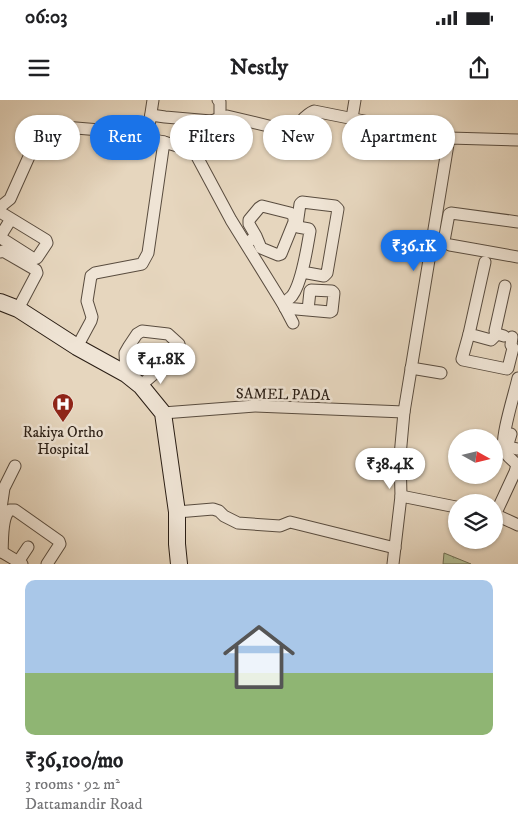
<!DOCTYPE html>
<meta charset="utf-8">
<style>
:root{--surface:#fff;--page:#f2f2f2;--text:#202124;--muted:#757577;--accent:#1a73e8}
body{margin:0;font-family:"IM FELL DW Pica",serif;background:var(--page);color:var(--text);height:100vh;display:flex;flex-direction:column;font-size:19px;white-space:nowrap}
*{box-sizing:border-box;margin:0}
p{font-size:16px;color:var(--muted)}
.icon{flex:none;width:28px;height:28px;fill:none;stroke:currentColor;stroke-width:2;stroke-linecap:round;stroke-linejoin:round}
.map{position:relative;height:464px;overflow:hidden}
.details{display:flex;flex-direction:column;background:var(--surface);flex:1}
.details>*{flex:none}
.guide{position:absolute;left:15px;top:15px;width:489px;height:45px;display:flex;gap:10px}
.needle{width:32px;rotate:98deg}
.buttons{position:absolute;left:448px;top:329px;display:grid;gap:10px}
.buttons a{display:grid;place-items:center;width:55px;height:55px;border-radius:50%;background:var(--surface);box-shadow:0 1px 4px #0004;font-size:25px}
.price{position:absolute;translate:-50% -42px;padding:0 11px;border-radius:18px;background:#fff;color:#222;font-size:16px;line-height:32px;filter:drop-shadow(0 1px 2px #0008)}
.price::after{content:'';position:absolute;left:50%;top:30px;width:15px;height:11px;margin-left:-8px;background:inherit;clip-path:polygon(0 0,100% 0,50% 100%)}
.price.current{background:var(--accent);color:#fff}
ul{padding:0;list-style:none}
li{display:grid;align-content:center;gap:10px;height:265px;padding:0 25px}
li span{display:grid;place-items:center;height:155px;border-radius:10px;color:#555}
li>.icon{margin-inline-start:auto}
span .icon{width:90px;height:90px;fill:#fffc;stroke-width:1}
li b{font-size:21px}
.tag{padding:0 18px;border-radius:22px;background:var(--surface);box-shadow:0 1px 4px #0004;font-size:18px;line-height:45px}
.tag.current{background:var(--accent);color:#fff}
.status{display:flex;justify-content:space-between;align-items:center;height:35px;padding:0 25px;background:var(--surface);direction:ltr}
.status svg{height:14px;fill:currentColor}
header{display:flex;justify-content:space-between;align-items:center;height:65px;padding:0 25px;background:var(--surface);font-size:22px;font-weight:700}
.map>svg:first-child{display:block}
.park{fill:url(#park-tufts);stroke:#6e6e54}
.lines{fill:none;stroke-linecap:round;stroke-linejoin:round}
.minor-casing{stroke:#594c3f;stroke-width:13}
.secondary-casing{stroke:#2a1e15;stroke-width:18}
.minor{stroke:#efe4d5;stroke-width:11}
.secondary{stroke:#efe4d5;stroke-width:16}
.labels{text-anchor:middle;stroke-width:5;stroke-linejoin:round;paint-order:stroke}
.street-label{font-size:15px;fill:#2a1e15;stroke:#efe4d5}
.poi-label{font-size:15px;fill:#2a1e15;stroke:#efe4d5}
</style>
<div class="status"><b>06:03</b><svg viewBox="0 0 49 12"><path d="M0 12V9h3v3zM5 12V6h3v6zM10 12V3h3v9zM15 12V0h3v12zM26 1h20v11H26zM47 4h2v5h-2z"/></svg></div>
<header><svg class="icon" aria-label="menu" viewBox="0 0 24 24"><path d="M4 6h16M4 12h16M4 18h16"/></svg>Nestly<svg class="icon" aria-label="share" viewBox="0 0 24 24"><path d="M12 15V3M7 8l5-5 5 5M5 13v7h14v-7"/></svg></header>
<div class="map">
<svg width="518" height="464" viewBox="0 0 518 464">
<defs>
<pattern id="park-tufts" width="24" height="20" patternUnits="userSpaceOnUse" patternTransform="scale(1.25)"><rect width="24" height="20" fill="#b2be94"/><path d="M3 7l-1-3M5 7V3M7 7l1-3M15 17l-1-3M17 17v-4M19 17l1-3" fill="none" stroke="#99a37f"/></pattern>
</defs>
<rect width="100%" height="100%" fill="#e6d6be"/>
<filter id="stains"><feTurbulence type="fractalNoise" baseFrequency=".004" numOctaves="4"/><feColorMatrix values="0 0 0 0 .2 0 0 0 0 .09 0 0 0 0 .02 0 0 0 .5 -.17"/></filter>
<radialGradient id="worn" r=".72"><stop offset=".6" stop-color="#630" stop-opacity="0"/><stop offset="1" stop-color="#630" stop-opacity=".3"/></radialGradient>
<polygon class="park" points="444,453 471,464 443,464"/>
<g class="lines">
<g class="minor-casing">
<g id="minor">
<polyline points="218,0 220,2 220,18"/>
<polyline points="151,15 165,17 211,21"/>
<polyline points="352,18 355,0"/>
<polyline points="147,39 153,0"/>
<path d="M194,51c8,-24 7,-29 33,-35l62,15c12,-6 13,-15 25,-20l135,27"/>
<polyline points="0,107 10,99 40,32 52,26 112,31 164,42"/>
<polyline points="0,112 46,140 47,143 37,158 34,159 1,138 1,135 11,119"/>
<polyline points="444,141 449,114 451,113 518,122"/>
<polyline points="247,143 256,136 249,124 249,120 259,108 262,106 290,113 294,116 294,122 281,154 278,155 261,148 256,136"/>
<polyline points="450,145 518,157"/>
<polyline points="0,152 3,151 36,170 37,173 18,209"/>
<polyline points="485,162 469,234 491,240 497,234"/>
<path d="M283,204c3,-3 6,-5 9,-8 10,-13 15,-48 18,-65l-1,-2 -11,-2 -1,-2 3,-21 2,-2 33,4 3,3 -11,64 -3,3 -22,-4"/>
<polyline points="285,208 330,212 332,211 334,193 332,191 311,190 310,191 308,210"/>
<polyline points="469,234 462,259 463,260 507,269 508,268 513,248 511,245 512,237"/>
<polyline points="504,236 497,234 495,231 505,186"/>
<polyline points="77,247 91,221 92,217 87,201 91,176 95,173 142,164 148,153 164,42 194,51 231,120 283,204 293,223"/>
<polyline points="411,268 441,273"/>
<polyline points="126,274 125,253 129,246 137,234 142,231 168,234 179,244 180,248 165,269 155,273 140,286"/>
<polyline points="163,313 255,306 404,312"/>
<polyline points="511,334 508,344 509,347 517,349"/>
<polyline points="401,396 400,356 404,312 449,38 518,40"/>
<polyline points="177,412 213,409 219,411 224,416 238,423 280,426 290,422 395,448"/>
<polyline points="494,414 518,425"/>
<polyline points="0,415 4,388 15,366"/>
<path d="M495,415l20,-43 2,-7c-4,-5 -11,-9 -13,-15 -4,-12 11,-58 14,-72"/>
<path d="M2,452c1,-11 -1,-35 8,-42h5l44,31 1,3 -13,20"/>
<polyline points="2,452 22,464"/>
<polyline points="18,462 28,447"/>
<polyline points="393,464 401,396 456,407"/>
</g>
</g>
<g class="secondary-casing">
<polyline id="secondary" points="0,202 18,209 77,247 126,274 141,286 163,313 177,412 177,444 179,464"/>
</g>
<use href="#minor" class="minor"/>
<use href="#secondary" class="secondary"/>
</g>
<defs>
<g id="hospital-pin" transform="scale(1.125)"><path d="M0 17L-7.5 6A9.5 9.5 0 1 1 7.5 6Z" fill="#8f2418" stroke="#efe4d5"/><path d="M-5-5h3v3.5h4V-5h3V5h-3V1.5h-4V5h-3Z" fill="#fff"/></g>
</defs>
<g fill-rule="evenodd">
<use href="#hospital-pin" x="63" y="304"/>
</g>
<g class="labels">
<g class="street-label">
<text transform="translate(283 294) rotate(1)" y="5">SAMEL PADA</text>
</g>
<g class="poi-label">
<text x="63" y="337">Rakiya Ortho<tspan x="63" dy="17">Hospital</tspan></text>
</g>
</g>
<rect width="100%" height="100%" filter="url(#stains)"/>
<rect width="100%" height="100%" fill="url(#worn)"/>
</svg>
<div class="buttons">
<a><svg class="needle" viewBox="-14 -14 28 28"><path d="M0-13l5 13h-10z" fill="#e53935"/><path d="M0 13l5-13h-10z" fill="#757577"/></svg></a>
<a><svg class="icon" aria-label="layers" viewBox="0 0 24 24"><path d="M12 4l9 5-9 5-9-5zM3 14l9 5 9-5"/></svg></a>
</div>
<b class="price current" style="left:414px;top:172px">₹36.1K</b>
<b class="price" style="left:161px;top:285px">₹41.8K</b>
<b class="price" style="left:390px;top:390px">₹38.4K</b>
<div class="guide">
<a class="tag">Buy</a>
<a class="tag current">Rent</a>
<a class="tag">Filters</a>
<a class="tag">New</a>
<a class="tag">Apartment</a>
</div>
</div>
<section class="details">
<ul>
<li><span style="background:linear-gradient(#a9c7e8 60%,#8fb573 0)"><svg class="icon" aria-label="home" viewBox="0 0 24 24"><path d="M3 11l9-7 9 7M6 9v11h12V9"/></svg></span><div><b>₹36,100/mo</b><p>3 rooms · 92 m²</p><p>Dattamandir Road</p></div></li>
</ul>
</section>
